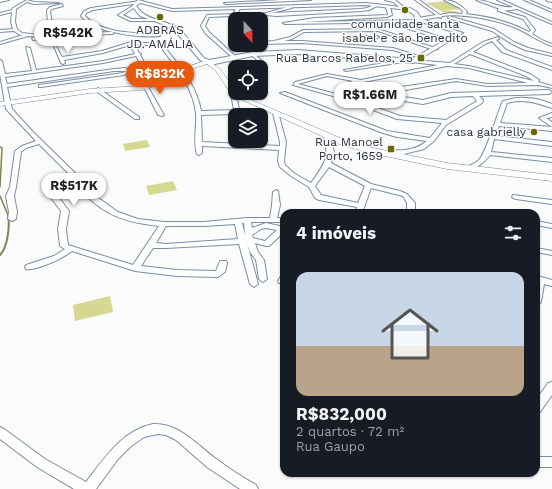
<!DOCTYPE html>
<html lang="pt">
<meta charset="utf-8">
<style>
:root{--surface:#171b24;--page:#20242c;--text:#f1f3f6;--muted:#9ea1a6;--accent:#ea580c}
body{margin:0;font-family:"Work Sans",sans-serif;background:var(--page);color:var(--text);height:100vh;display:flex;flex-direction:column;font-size:15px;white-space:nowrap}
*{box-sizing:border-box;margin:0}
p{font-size:13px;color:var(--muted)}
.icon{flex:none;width:22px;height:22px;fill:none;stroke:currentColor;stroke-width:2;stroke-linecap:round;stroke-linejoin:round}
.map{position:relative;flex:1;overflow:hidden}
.panel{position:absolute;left:280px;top:209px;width:260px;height:268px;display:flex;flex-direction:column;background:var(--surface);border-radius:12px;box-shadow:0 1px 3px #0004}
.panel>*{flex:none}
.needle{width:26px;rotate:158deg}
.controls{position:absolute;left:228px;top:12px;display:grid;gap:8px}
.controls a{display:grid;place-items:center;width:40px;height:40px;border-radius:8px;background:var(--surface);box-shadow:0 1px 3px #0004;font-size:20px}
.price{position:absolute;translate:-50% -34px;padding:0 9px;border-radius:14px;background:#fff;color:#222;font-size:13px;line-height:26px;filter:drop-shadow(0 1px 2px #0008)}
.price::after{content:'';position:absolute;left:50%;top:24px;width:12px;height:9px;margin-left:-6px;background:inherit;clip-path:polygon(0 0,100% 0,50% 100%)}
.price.on{background:var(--accent);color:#fff}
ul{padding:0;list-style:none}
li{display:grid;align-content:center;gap:8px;height:212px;padding:0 16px}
li span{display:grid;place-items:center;height:124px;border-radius:12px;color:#555}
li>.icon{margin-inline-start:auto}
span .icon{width:72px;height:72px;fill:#fffc;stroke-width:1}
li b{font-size:17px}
h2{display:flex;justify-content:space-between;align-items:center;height:48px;padding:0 16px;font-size:17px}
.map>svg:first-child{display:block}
.green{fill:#d5d891}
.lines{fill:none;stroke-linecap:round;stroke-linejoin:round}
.stream-far1{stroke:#80844f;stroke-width:1.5}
.stream{stroke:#80844f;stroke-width:2}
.minor-casing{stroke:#7b8da4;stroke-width:2}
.tertiary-casing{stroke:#7b8da4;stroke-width:2}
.secondary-casing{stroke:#7b8da4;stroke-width:1}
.minor{fill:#fff;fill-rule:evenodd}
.tertiary{fill:#fff;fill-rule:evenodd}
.secondary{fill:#fff;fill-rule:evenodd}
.poi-dot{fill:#686907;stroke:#fbfbfb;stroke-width:1.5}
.labels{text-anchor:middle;stroke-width:3;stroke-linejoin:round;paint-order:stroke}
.far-poi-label{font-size:12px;fill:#2b333c;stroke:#fbfbfb;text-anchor:end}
</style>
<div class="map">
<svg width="552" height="489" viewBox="0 0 552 489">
<rect width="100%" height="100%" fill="#fbfbfb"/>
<g class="green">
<polygon points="446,1 461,9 443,11 456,11 458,13 445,13 426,3"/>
<polygon points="147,140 150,147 125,151 123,144"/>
<polygon points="173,181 177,190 149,195 146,186"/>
<polygon points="110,296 113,312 75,321 73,305"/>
</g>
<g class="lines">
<g class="stream-far1">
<polyline points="0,147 2,148 0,187"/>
<polyline points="0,196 8,215"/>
</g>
<path class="stream" d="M0,255c8,-8 10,-30 8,-41"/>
<g class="minor-casing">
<g id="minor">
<polygon points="27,0 34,2 59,3 34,4 27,2 16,9 15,22 17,29 22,33 40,35 39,37 82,33 112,32 114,33 112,34 82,35 33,40 32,38 39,37 28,36 0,44 0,42 23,35 20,35 14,31 0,32 0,30 13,29 11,22 12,12 0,15 0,13 12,10 13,8"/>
<polygon points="281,0 311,0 226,4 224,3"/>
<polygon points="385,0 395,0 405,8 402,9 393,2"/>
<path d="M415,0h4l21,15 10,-2 12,1 1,-2 -3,-4 -16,-8c9,0 18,5 23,12l-1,2c21,2 44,8 63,18l2,-2 -8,-11 -25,-8v-2h2l-24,-9c13,0 24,9 37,7l-16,-7h5l50,22v2l-35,-15 -13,2 21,6 10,13 -3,4 12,7 8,3v2c-13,-4 -24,-13 -36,-18 -19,-8 -54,-15 -74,-12l-1,2 -2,-1 -19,3h4l-1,2 -138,2 -2,-1 32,-5 72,-3 1,-1 -2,-7 2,-1 2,1 2,8 -5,2 -83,5 114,-2v-2l18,-3z"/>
<polygon points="524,0 529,0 552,10 552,12"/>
<polygon points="546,0 552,0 552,2 547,1"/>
<path d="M140,1l-1,2 -46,7 -7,3 -1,3c17,18 51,17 74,18l1,2c-21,2 -65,-3 -79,-20l3,-5 7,-3z"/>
<polygon points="62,4 63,6 52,9 50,11 52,24 57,27 71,31 71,33 55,29 48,24 47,10 50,7"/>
<polygon points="376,4 377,6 369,10 361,11 277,16 265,15 250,19 244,19 291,6 292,8 271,13 361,9 367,8"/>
<polygon points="134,5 135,7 123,15 131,19 154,19 155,21 130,21 118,15"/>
<path d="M237,7l3,1 -6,14 1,14c-7,-5 -6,-12 -3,-20l-23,1 -4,9 4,6 26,24v1l-2,1 -27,-24 -5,-8 6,-11 26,-1z"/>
<polygon points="449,16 494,29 514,42 528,48 552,54 552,56 525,50 512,44 492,31 448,18"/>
<polygon points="396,23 398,23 452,41 449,42 396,25"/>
<polygon points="378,29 438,49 434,50 378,31 304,32 292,39 284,41 302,41 393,48 422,57 420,58 393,50 302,43 261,44 261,42 274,41 290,37 303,30"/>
<polygon points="354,36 377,36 379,37 377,38 353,38"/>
<path d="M498,37l1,2 -3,1 10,10 46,17v3l-50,-18 -10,-11 -7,3 -12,8 57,22 9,6 -1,2 14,4v2l-13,-3 -52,1 -31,-5 -62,11 -3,-2 3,-2 62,-9 31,5 41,-1 -59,-15 -22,-2 -94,18 -10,5 -3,6 7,2 31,-4 45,7 28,-7 98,-3 3,2 -3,2 -70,2 4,4 -1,3 -36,22 -12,16 -10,8 -20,5h-21l-1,-1c5,-4 15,-2 22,-3 9,-1 16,-3 23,-9l-30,-4 -14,-4 -103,-40 5,-1 102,39 43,7 12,-15 -45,-4 -53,-20 -51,-14 2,-3 32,-8 34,6 77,-15 -27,-3v-2h2l37,3 33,-21zM470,54l56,22 8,5 -65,-15 -15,-2zM327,76l26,5 -14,6 -3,7 -38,-10zM473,96l4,5 -31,19 -46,-4 -47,-17 25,-2 45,7 28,-7z"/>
<path d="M131,42l31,2c16,20 35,41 39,67l33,-1 -3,-16 5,-1 4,22h-5v1l-1,-2 -33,1 1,27 78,4v-4l-7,-29 5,-1 8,30 -2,19 1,4 10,9 16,9c13,-18 19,-25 13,-47l3,-2 2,1 5,17 -3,11 40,21 29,7 7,3 8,9v10h-8v-10l-4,-7 -32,-8 -9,25h-8l3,-6 -38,-7 -4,-2 -6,-11 -18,-11 -11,-9 -2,-6 1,-11 -77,-4v7l-3,2 -2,-1c-4,-11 0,-27 -1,-40 -2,-26 -21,-48 -36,-68l-26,-2 5,9 2,1 -1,1 17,30v1l-4,-1 -17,-29 -33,7 -98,14 2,7 107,-15 11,-1 6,3 -7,4 -83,12h-2v-2l84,-12 3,-2h-12l-107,16 5,22 21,23 41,40 23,25 21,15 20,7 26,3h40l43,-4h23l2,-13 1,-13 3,-2 2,1 2,14 -3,13h7v4h-33l1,6 14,-5 18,4v5l-15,14h-3l-11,-3 3,9 6,8 3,19 -4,3 -4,-3 -3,-19 -6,-8 -3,-9 11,41 -4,3 -4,-3 -11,-40 -73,4h-13l-12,18 36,4 39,1 4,-10h6l1,2 -2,9 -7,5 -41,-1 -42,-5 -63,-20c-9,7 -35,20 -46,18l-1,-2 1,-2 28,-9 11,-7 -5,-3 -2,-17 3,-18 -12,-16 1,-4 5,-5 18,-8 -34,-34 -13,4 -5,4 -5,35 -2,9 3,16 -1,7 -4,2 -4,-2 1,-7 -3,-16 4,-9 5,-36 7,-5 14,-5 -30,-32 -6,-35v-14l2,1 3,13 27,-3 -6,-24 4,1 6,22 67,-9 32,-7 -5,-9 -27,8 -39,7 1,3 -2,1 -2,-1 -7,-17h2l6,11 40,-6zM329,167l36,19 -7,17 -37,-8 -6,-9zM76,182c5,6 10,14 16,19 21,18 41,22 67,25l-26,39 -65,-20 -2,-16 3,-18 -12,-16 -1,-4 3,-3zM242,223h2l1,12zM235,224l3,15 -72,5 -10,-1 10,-17h38zM266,228l11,2 -12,11 -12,-3 -1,-3 9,-6z"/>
<polygon points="253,53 262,61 258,67 254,67 258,61 251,54"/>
<polygon points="401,60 403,60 403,62 346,71 344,70"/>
<polygon points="144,86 148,87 164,115 163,116 158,115 144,87"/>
<polygon points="98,88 139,117 139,119 135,119 96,91 95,90"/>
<path d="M516,98c12,-1 25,1 36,6v4c-15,-5 -29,-10 -45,-5l-7,20 52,4v4l-53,-5 -4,10 57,6v4l-58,-7 -3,13 61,6v4l-62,-7c-6,8 -16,16 -26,15v-2c4,-2 10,-4 14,-7 8,-6 19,-48 25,-60z"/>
<polygon points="552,113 552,117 546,118 552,122 552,127 539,118"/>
<polygon points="513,195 552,200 552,204 516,199 512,197"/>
<polygon points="536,221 552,224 552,228 536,225"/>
<polygon points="536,248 552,251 552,255 536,252"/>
<polygon points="284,275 284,283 279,283 278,281 281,276"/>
<polygon points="536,277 541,277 552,280 552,286 544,284 541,302 539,304 536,305"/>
<polygon points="552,382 552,395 540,412 536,414 536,400 548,383"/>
<path d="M153,424c26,-1 43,20 62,34 13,10 27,19 41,27l2,4h-18l-33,-22 -31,-27 -10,-5 -8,-1 -14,3 -14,10 -12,12 -22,30h-22l-37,-22 -37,-28v-12l4,2 41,30 41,23c19,-24 35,-51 67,-58z"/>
<rect x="536" y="457" width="16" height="10"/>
</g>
</g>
<g class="tertiary-casing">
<g id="tertiary">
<polygon points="0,0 9,0 0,2"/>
<path d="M138,0l34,9 194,-6 44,5 7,4 4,6 4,2 38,13 -50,30 -115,-9 -45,2 -43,9 -10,-5 -25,-29 -10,-6 -25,-9 -8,-10zM140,3l32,8 194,-6 41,5 6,4 4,6 4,2 36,11 -45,26 -114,-9 -45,2 -44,8 -5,-2c-9,-10 -16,-22 -27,-30 -13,-9 -31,-7 -41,-22z"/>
</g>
</g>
<g class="secondary-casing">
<polygon id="secondary" points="208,60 220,69 235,90 235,93 345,140 368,147 447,163 552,175 552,181 447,169 366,152 339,144 232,95 216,71 207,64 188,70 157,85 142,90 90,93 0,106 0,102 90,89 141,86 153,83 184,68"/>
</g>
<use href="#minor" class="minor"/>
<use href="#tertiary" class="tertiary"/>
<use href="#secondary" class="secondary"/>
</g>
<g class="poi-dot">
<circle cx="405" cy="10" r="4"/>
<circle cx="160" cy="17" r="4"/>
<rect x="417" y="54" width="8" height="8" rx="2"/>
<circle cx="534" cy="132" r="4"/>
<rect x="387" y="145" width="8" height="8" rx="2"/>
</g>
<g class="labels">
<g class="far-poi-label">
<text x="405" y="28" text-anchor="middle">comunidade santa<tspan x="405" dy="14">isabel e são benedito</tspan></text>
<text x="160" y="34" text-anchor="middle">ADBRÁS<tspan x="160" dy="14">JD. AMÁLIA</tspan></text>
<text x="413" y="62">Rua Barcos Rabelos, 25</text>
<text x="526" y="136">casa gabrielly</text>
<text x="383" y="146">Rua Manoel<tspan x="383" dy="14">Porto, 1659</tspan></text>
</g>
</g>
</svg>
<div class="controls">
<a><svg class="needle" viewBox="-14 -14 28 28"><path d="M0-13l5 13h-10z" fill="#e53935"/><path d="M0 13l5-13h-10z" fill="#9ea1a6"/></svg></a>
<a><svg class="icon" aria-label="locate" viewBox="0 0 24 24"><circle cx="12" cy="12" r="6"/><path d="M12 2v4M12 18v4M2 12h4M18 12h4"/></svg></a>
<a><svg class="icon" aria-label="layers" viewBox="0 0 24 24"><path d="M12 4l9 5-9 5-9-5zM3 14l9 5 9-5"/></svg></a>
</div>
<b class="price" style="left:68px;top:54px">R$542K</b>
<b class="price on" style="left:160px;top:95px">R$832K</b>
<b class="price" style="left:370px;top:116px">R$1.66M</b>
<b class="price" style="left:74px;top:207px">R$517K</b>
<section class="panel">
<h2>4 imóveis<svg class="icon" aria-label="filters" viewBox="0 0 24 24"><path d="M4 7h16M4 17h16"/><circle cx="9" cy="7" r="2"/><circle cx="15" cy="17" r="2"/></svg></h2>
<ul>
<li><span style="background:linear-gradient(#c9d6e8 60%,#b9a48a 0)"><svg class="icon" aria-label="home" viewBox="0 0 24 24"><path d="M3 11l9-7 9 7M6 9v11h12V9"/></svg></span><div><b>R$832,000</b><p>2 quartos · 72 m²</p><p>Rua Gaupo</p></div></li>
</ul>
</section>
</div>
